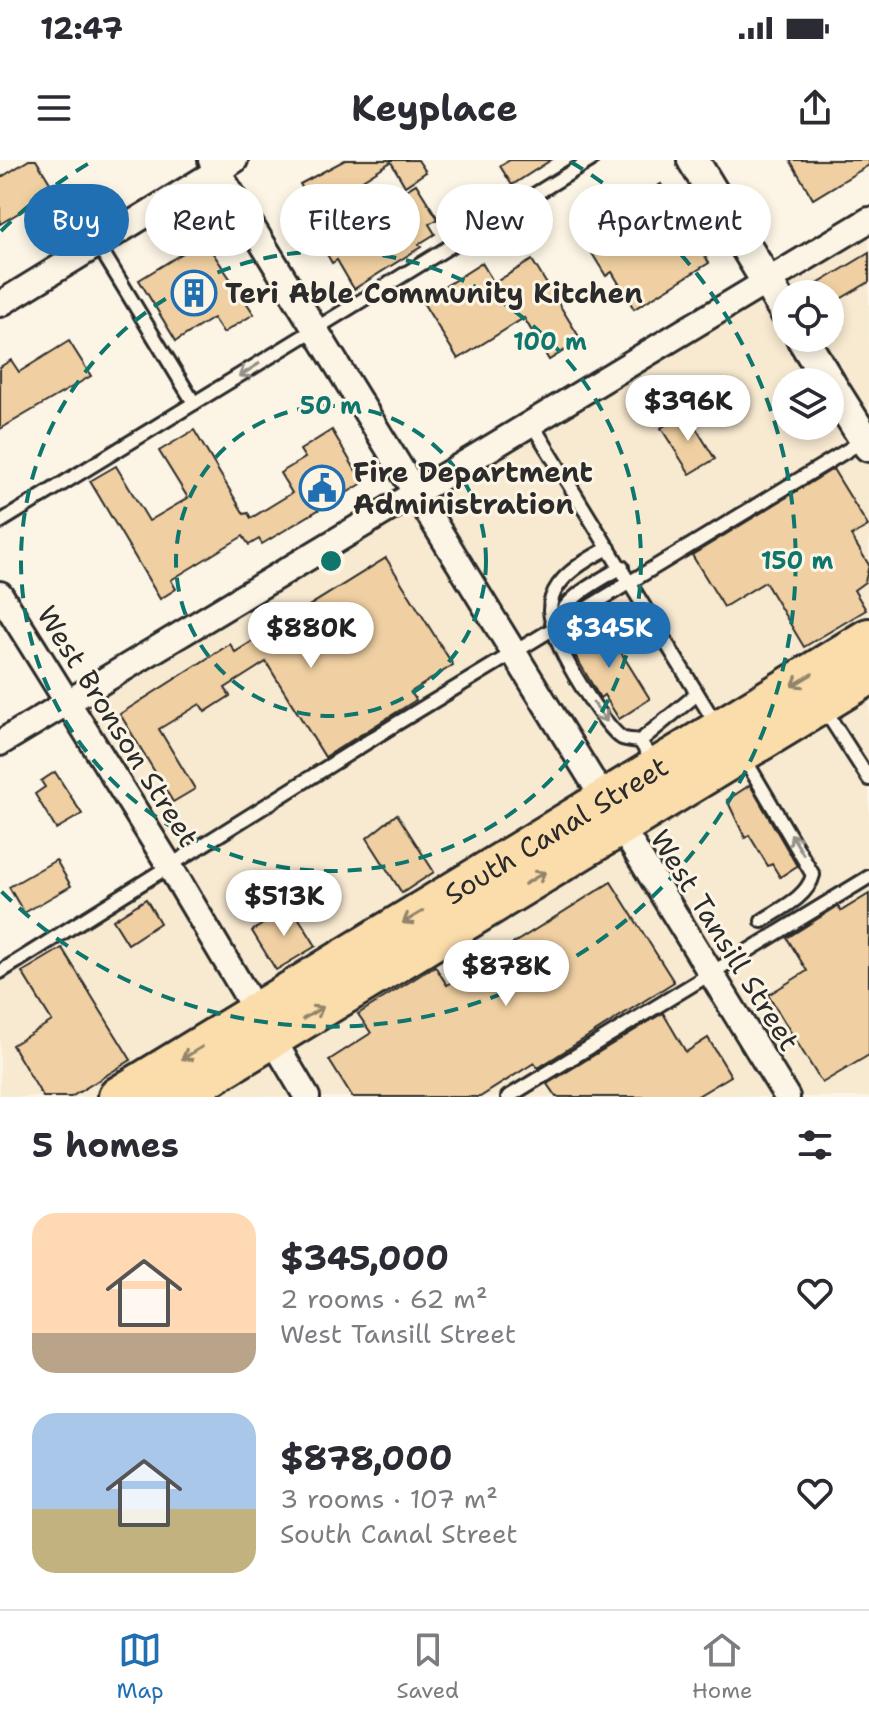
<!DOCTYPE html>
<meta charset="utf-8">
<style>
:root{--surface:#fff;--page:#f2f2f3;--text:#2b2b33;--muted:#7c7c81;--line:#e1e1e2;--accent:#1f6fb2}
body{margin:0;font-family:"Shantell Sans",sans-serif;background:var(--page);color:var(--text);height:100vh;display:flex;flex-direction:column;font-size:30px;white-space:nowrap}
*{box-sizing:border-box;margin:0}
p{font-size:26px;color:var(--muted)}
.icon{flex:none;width:44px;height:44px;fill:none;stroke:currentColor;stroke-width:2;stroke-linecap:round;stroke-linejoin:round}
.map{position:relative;height:937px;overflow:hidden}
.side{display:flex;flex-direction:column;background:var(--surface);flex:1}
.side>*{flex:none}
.banner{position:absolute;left:24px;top:24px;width:822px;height:72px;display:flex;gap:16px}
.buttons{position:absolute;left:772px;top:120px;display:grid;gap:16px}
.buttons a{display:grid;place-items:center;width:72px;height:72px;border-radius:50%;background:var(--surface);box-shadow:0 4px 12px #0003;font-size:40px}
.price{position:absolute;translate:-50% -68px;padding:0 18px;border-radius:28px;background:#fff;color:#222;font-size:26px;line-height:52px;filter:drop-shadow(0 2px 4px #0008)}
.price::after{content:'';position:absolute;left:50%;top:48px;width:24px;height:18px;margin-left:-12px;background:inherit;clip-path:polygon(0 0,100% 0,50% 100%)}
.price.selected{background:var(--accent);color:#fff}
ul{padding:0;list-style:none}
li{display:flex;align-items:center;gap:24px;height:200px;padding:0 32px}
li span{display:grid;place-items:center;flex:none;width:224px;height:160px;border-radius:24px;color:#555}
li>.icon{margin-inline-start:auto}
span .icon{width:96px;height:96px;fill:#fffc;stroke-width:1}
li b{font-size:34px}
h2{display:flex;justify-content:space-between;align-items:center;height:96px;padding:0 32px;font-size:34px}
.tag{padding:0 28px;border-radius:36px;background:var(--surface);box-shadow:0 4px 12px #0003;font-size:28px;line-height:72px}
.tag.selected{background:var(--accent);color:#fff}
.status{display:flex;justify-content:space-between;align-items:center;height:56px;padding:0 40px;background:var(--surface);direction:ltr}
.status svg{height:22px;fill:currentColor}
header{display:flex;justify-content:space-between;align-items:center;height:104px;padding:0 32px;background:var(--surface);font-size:36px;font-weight:700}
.dock{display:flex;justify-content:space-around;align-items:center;height:112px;border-top:2px solid var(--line);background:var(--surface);font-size:22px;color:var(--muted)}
.dock a{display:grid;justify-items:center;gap:4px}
.dock .selected{color:var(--accent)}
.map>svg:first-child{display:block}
.built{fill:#f8ead1;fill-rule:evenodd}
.building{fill:#f0d0a2;stroke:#2b2b2b;stroke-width:2}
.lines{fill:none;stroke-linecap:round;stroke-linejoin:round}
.service-casing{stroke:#2b2b2b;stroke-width:18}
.minor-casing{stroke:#2b2b2b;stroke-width:30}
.tertiary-casing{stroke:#2b2b2b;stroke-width:36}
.trunk-casing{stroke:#2b2b2b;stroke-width:46}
.service{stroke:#fcf5e5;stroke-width:12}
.minor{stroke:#fcf5e5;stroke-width:24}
.tertiary{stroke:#fcf5e5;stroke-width:30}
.trunk{stroke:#faddab;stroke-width:40}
.oneway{stroke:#949088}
.oneway2{stroke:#92846b}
.ring{fill:none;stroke:#0f766e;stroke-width:4;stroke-dasharray:14 10}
.labels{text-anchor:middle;stroke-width:6;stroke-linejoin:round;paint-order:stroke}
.poi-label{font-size:28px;font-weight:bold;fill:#2b2b2b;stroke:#fcf5e5;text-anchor:start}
.street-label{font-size:28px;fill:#2b2b2b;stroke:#fcf5e5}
.centre{fill:#0f766e;stroke:#fcf5e5;stroke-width:4}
.ring-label{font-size:24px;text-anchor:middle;font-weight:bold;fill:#0f766e;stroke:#fcf5e5;stroke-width:6;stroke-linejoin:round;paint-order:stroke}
</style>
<div class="status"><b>12:47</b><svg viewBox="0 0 49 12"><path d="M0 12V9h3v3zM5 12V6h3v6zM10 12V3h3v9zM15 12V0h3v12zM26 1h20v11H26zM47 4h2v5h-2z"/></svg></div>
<header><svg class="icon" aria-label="menu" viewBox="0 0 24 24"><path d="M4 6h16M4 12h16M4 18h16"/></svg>Keyplace<svg class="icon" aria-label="share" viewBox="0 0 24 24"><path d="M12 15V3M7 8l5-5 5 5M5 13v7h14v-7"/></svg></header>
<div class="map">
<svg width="869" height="937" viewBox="0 0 869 937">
<rect width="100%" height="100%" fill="#fcf5e5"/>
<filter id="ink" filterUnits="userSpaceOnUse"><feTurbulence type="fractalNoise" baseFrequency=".0125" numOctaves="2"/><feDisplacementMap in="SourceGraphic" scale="16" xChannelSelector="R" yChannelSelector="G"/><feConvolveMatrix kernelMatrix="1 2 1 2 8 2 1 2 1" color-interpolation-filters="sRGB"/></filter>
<g filter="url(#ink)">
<path class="built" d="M869,60v877h-869v-125l169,-107 -102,-163zM786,134h44v44h-44zM786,222h44v44h-44z"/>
<g class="building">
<polygon points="29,0 36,0 55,31 0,64 0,18"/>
<polygon points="345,0 418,0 426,12 405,26 391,2 331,40 347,67 416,24 438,59 429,64 435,74 419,84 421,87 354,129 337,100 332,103 309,63 313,61 296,33 303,29 300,24"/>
<polygon points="510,0 551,0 512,25 500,6"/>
<polygon points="790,0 869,0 869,5 813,39"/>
<polygon points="661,24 709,103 634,149 612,112 606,116 580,74"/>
<polygon points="204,80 254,154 223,173 213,158 176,181 139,120"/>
<polygon points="869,93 869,122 830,145 830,134 801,134"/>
<polygon points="532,100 581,180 549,200 524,158 458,199 422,141 482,103 494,123"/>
<polygon points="69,181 91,216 0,269 0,207 11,200 19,212"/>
<polygon points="686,252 715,299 690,314 661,268"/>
<polygon points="194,270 244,354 248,353 251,358 292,333 280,313 305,298 300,290 332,270 363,323 262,384 259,379 249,385 243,376 171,420 176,429 160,439 90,321 116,306 149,361 188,338 159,291"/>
<polygon points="833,309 868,366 851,376 869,405 865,422 854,430 866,450 804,487 765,422 724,447 692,395"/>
<polygon points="386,398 453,505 411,532 416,540 325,597 266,502 225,528 230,536 205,552 200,544 159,569 195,629 173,642 120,554 230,484 235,492"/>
<polygon points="602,462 650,539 619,559 604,535 600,538 568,483"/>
<polygon points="55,612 82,654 56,669 35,634 45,627 41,621"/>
<polygon points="750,625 797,706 780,717 772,704 768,706 749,675 745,678 727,640"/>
<polygon points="397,654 434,712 402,733 367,678"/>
<polygon points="56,700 71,726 24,753 9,727"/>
<polygon points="611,722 674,822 538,908 534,903 480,937 352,937 329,900 371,873 358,854 435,806 447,825"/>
<polygon points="869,734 869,895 822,923 768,835 807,811 787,778 838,746 841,751"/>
<polygon points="146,739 160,763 128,784 113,760"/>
<polygon points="291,746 316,786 276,810 252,771"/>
<polygon points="62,788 131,900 71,937 43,937 12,885 52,861 22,812"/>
<polygon points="663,853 686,892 708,878 731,916 696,937 556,937 547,924"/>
</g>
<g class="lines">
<g class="service-casing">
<g id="service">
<polyline points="97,83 194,243"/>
<polyline points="532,264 716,564"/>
<polyline points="0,362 591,0"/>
<path d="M622,407c-23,14 -61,31 -67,61 -3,17 51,101 67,110 4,2 13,2 18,3l14,22"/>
<path d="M555,469c-19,-40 22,-65 54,-81"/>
<polyline points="824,549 869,619"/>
<polyline points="640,581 697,534"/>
<path d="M743,596l70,119c-6,23 -33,34 -51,46"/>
<polyline points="0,812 396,564 866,279"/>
<polyline points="508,937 869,717"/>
</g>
</g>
<g class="minor-casing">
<g id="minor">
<polyline points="211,0 787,937"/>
<polyline points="0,144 235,0"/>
<polyline points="0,434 169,705 307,937"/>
<polyline points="0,583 869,60"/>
</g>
</g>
<g class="tertiary-casing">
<g id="tertiary">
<polyline points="693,0 786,153"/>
<polyline points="802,178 829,222"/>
<polyline points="830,224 869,286"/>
</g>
</g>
<g class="trunk-casing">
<g id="trunk">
<path id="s1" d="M119,937l750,-458"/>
<polyline points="174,937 869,514"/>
</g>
</g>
<use href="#service" class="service"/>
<use href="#minor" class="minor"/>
<use href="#tertiary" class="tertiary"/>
<use href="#trunk" class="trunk"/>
</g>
<defs><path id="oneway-shaft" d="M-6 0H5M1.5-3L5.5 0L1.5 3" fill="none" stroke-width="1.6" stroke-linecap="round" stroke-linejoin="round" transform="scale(2)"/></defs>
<g class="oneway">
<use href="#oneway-shaft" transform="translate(249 210) rotate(148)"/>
<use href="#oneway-shaft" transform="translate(600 552) rotate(55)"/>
<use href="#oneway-shaft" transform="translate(797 684) rotate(-121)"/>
</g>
<g class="oneway2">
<use href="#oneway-shaft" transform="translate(802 520) rotate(149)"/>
<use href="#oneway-shaft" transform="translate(535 718) rotate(-31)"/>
<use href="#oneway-shaft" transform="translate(413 757) rotate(149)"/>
<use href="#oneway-shaft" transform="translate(313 853) rotate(-31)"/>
<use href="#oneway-shaft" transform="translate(192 893) rotate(149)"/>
</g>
</g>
<g class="ring">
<circle cx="331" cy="401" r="155"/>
<circle cx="331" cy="401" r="310"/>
<path d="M1 71A466 466 0 0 1 91 2M571 2A466 466 0 1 1 1 731"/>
</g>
<defs>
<g id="building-ring" transform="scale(2.3)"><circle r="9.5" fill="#fcf5e5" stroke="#1f6fb2" stroke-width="1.5"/><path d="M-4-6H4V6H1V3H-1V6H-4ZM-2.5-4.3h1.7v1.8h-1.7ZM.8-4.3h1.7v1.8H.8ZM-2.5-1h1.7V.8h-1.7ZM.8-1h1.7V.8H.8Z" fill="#1f6fb2"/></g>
<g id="civic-ring" transform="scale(2.3)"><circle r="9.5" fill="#fcf5e5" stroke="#1f6fb2" stroke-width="1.5"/><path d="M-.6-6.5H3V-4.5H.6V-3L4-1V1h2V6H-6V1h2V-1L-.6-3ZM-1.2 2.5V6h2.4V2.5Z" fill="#1f6fb2"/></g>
</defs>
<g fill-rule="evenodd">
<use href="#building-ring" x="194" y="133"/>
<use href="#civic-ring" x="322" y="328"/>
</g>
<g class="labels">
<g class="poi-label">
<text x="225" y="143">Teri Able Community Kitchen</text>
<text x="353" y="322">Fire Department<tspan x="353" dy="32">Administration</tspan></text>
</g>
<g class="street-label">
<text transform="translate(118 566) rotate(58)" y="10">West Bronson Street</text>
<text dy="10" stroke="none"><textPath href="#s1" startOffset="512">South Canal Street</textPath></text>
<text transform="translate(725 780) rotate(58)" y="10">West Tansill Street</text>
</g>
</g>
<circle cx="331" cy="401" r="12" class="centre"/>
<g class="ring-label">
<text x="550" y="190">100 m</text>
<text x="331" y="254">50 m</text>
<text x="797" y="409">150 m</text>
</g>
</svg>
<div class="buttons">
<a><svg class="icon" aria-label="locate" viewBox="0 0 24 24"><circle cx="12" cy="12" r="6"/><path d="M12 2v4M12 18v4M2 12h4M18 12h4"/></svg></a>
<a><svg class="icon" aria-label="layers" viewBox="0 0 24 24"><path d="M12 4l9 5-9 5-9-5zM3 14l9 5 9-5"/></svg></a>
</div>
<b class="price" style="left:688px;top:283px">$396K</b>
<b class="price" style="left:311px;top:510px">$880K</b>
<b class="price selected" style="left:609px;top:510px">$345K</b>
<b class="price" style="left:284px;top:778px">$513K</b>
<b class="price" style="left:506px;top:848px">$878K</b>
<div class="banner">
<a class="tag selected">Buy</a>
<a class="tag">Rent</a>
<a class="tag">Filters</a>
<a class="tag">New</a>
<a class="tag">Apartment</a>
</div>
</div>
<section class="side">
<h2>5 homes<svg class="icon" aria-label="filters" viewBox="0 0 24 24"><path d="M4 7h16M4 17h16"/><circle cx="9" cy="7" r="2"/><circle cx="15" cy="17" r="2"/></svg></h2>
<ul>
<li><span style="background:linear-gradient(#ffd9b3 75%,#b9a48a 0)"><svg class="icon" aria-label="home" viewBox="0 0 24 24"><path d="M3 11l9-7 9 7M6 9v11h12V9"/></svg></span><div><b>$345,000</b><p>2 rooms · 62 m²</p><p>West Tansill Street</p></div><svg class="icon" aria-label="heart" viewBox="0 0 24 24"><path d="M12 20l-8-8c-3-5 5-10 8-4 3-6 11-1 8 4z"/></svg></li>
<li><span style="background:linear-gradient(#a9c7e8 60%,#c2b280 0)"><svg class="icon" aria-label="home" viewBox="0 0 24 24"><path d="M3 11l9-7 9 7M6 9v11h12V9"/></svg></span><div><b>$878,000</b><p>3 rooms · 107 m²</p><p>South Canal Street</p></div><svg class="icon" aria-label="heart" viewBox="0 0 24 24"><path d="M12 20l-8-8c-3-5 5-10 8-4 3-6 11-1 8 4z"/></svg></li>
</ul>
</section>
<nav class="dock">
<a class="selected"><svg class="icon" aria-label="map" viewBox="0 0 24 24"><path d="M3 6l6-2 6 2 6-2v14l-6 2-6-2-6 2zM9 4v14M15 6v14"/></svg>Map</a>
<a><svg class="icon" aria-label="saved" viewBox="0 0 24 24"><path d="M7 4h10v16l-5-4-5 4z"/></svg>Saved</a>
<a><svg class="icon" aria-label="home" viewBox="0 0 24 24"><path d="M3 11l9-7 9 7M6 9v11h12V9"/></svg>Home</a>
</nav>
